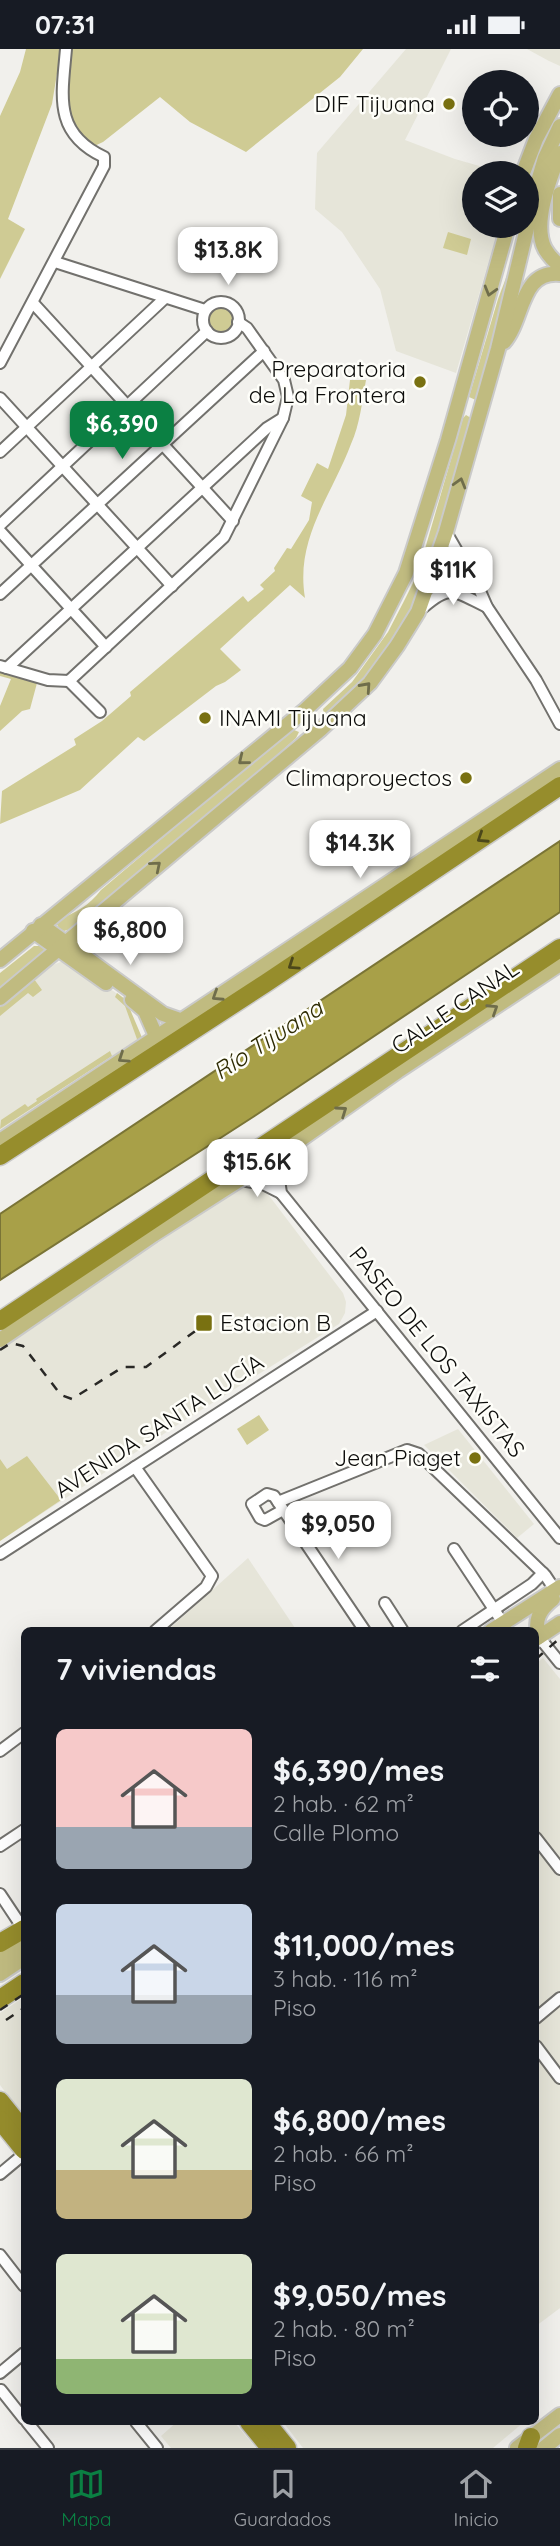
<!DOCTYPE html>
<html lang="es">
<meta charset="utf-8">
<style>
:root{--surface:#171b24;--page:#20242c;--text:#f1f3f6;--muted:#9ea1a6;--line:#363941;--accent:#0b8043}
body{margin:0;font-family:Quicksand,sans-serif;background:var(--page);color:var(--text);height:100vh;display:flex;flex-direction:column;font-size:26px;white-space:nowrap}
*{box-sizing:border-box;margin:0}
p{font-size:23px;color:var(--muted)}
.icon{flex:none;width:38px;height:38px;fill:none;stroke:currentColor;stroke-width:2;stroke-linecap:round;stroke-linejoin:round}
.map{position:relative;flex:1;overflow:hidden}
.details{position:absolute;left:21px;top:1578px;width:518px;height:798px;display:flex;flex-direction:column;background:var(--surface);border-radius:10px;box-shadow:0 7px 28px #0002}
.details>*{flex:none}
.buttons{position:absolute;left:462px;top:21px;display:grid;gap:14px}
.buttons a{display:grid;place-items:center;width:77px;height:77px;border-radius:50%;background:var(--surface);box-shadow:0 7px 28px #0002;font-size:35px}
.price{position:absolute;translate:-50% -60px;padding:0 16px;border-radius:14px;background:#fff;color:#222;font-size:23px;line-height:46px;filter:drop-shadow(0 2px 4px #0008)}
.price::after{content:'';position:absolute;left:50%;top:42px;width:21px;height:16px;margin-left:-10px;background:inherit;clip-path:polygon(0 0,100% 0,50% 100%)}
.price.active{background:var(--accent);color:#fff}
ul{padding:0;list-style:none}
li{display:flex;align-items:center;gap:21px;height:175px;padding:0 35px}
li span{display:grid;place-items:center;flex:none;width:196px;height:140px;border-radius:10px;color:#555}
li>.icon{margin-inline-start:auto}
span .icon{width:84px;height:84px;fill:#fffc;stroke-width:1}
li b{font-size:30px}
h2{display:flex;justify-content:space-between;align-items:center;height:84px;padding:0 35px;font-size:30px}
.status{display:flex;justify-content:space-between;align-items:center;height:49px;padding:0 35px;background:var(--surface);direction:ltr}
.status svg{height:19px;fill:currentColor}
.dock{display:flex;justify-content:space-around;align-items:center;height:98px;border-top:2px solid var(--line);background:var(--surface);font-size:19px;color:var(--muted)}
.dock a{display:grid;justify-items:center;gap:4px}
.dock .active{color:var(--accent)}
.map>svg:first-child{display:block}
.built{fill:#e6e5d9}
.green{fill:#cfcb94}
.water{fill:#a8a048;stroke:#7a7436;stroke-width:2}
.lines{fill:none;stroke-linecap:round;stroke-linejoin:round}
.minor-casing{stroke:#72716d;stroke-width:14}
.major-casing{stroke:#cacac9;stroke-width:18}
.highway-casing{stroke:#cacac9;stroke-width:21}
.minor{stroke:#fff;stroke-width:10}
.major{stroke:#c0bb80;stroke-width:14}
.highway{stroke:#968d2c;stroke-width:18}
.rail{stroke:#292826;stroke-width:2.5;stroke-dasharray:9 9;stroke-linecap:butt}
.oneway{stroke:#6f6d4b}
.oneway2{stroke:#4b471a}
.poi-dot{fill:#797111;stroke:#fefef9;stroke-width:2.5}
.labels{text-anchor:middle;stroke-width:5;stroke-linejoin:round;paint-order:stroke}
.poi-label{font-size:23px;fill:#0d0d0b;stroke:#fefef9;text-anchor:end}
.street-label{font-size:23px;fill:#0d0d0b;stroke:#fefef9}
.water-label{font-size:24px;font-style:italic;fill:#2e2b03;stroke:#fefef9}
</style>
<div class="status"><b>07:31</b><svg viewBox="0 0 49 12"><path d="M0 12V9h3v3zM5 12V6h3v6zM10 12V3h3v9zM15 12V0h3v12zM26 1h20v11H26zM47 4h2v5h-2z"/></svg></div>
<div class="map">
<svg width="560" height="2399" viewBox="0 0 560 2399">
<rect width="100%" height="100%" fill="#f1f0ec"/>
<g class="built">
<polygon points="406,0 451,0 405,91 455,110 504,124 474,124 474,177 499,177 456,324 396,302 380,240 342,183 315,160 317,104"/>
<polygon points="527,0 560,0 560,17 549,12"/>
<polygon points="63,912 86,923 126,951 143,991 0,1085 0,958 48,918"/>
<polygon points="247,1135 257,1137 267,1144 343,1244 346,1253 345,1264 339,1275 185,1371 0,1492 0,1300 238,1137"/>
<polygon points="458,1380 534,1475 517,1489 424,1396"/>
<polygon points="248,1509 297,1582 167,1582"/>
<polygon points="543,1609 560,1630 560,2259 536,2277 536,1615"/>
<polygon points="24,1948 24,2068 0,2036 0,1964"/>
<polygon points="177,2373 234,2373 256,2399 171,2399 161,2387"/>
<polygon points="283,2373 524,2373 493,2399 303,2399"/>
</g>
<g class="green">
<polygon points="26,0 61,0 52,55 8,170 25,180 0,230 0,67 20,23"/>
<polygon points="66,0 363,0 340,28 246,103 190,73 160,48 103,93 90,99 64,66"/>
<polygon points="448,183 471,190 467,206 443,199"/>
<polygon points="512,213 478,352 469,348 498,250"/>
<circle cx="221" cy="270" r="14"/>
<path d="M350,331h16c-4,22 -6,44 -15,64 -20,53 -56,94 -46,154l-15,-13 -70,64 21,21 -16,12 -9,4 -72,55 -6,-4 -58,53 -80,34 2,-33 74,-46 -2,-6 28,-18 29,-25 -1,-4 113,-96 5,6 16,-13 -4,-4 15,-14 -1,-3 13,-20 4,1 18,-29 3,-18 -11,-6 16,-33 11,6 18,-54z"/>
<polygon points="466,366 471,369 430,524 411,565 366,631 328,666 324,666 323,660 352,633 388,583 403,554 418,524 463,369"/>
<polygon points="0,623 37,634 30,660 22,662 0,682 0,657 11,630 0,627"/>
<path d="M294,681l5,2 -3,6 -60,54 -165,137 -7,2 -5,-3 -3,-5 2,-3c18,-8 31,-14 43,-30l78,-66z"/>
<polygon points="34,897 42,897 46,901 0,939 0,924"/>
<polygon points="34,930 42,941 33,948 28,944 0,967 0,958"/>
<polygon points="117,944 126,951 143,991 138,993 125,957 115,948"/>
<polygon points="110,1002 112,1007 0,1080 1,1071 25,1055 28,1058 37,1052 36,1050"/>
<polygon points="259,1366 269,1381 247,1396 237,1380"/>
<polygon points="27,1407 61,1451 0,1492 0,1410 7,1420"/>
</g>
<polygon class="water" points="560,792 560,863 253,1068 0,1231 0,1165"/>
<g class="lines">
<g class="minor-casing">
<g id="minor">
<polyline points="55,213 205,261"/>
<circle cx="221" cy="271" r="18"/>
<polyline points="33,254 233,472"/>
<path d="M0,314l104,-197v-9c-51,-24 -42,-61 -38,-108"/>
<polyline points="0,349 172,537"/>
<polyline points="0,403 165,249"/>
<polyline points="0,476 207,282"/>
<polyline points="0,482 106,598"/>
<polyline points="446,483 480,542 487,558 536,631 560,675"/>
<polyline points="0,545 264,302"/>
<path d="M419,562c31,-28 33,-21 68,-4"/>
<polyline points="0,617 48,631 69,632 224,488 283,369 288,348 284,331 247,279 238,273"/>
<polyline points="7,619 267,379 283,369"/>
<polyline points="69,632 100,663"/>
<polyline points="280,1105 278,1124 281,1144 560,1489"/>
<polyline points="241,1131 263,1135 281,1144"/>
<polyline points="135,1418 212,1527 206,1538 155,1582"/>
<polyline points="278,1453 407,1401 419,1405 545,1526 555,1541"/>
<polyline points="283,1461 265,1471 260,1469 252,1455 267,1445 274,1447 365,1582"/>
<polyline points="454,1500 503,1574"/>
<polyline points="0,1505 377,1262"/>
<polyline points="385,1554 403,1582"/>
<polyline points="462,1582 532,1535 543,1524"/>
<polyline points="539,1588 560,1614"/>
<polyline points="0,1702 24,1684"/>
<polyline points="536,1789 560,1820"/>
<polyline points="0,1797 24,1781"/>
<polyline points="0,1845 24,1881"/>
<polyline points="536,1969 560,1949"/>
<polyline points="536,1997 560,2029"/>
<polyline points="0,2125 24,2105"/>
<polyline points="0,2206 24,2237"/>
<polyline points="0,2324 24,2304"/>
<polyline points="1,2341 24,2370"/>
<polyline points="27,2373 48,2399"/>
<polyline points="136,2373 157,2399"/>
</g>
</g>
<g class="major-casing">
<g id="major">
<path d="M560,104c-10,24 -28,72 -15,96 4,7 9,12 15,17"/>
<polyline points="523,124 536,90 560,45"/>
<polyline points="560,145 560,170"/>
<path d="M504,293c20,-23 16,-72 56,-68"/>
<polyline points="41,876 163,965 180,971"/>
<polyline points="33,882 106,934"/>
<polyline points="0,911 304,662 350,619 375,585 406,524 448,391 508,177"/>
<polyline points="0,949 321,680 370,634 397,597 418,563 446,483 498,300 539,129 545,109 560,77"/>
<polyline points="132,951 145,962 156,987"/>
<path d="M0,1092c187,-124 373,-249 560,-372"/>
<polyline points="0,1291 153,1186 280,1105 398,1022 560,915"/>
<polyline points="491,1582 560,1538"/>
<path d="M539,1588c-5,-17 0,-27 14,-38"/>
<polyline points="536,1590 560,1574"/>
<polyline points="0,1911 24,1895"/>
<polyline points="0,1925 24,1909"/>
<polyline points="517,2399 560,2366"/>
<polyline points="544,2399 560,2386"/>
</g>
</g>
<g class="highway-casing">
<g id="highway">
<polyline points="0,1107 266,934 560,737"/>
<polyline points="0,1272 560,899"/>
<polyline points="0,1894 24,1880"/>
<polyline points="0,1950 24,1934"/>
<polyline points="0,2052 24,2082"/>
<polyline points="0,2071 24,2101"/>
<polyline points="249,2373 270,2399"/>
<polyline points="266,2373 287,2399"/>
<polyline points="527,2399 531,2388"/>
</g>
</g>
<use href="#minor" class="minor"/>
<use href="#major" class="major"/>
<use href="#highway" class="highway"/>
<g class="rail">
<polyline points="0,1301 11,1294 23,1297 61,1346 72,1350 123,1318 146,1318 209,1272"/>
<polyline points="536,1610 560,1589"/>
<polyline points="0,1961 24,1945"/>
<polyline points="6,1971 24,1959"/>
</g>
</g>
<defs><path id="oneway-chevron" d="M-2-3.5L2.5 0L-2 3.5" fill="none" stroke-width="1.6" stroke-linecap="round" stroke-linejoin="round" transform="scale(1.75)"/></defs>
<g class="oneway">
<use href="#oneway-chevron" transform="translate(490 242) rotate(106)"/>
<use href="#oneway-chevron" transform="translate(460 434) rotate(-74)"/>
<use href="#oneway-chevron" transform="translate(366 638) rotate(-48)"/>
<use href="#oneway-chevron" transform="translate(243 711) rotate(141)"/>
<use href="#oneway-chevron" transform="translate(156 817) rotate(-40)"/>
<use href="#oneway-chevron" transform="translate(217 947) rotate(147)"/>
<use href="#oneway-chevron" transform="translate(493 960) rotate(-33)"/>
<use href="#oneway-chevron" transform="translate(123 1009) rotate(146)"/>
<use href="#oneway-chevron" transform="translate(342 1062) rotate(-35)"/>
</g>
<g class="oneway2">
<use href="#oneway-chevron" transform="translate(482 789) rotate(147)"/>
<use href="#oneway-chevron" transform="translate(293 916) rotate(146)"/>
</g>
<g class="poi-dot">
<circle cx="449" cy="55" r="7"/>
<circle cx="420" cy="333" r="7"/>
<circle cx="205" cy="669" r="7"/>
<circle cx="466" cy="729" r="7"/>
<rect x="195" y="1265" width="18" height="18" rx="3.5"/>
<circle cx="475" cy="1409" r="7"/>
</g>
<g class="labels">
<g class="poi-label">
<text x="435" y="63">DIF Tijuana</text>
<text x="406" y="328">Preparatoria<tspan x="406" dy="26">de La Frontera</tspan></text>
<text x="219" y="677" text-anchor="start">INAMI Tijuana</text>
<text x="452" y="737">Climaproyectos</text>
<text x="220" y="1282" text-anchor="start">Estacion B</text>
<text x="461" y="1417">Jean Piaget</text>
</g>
<g class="street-label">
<text transform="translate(455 958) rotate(-34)" y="8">CALLE CANAL</text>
<text transform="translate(437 1303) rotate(51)" y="8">PASEO DE LOS TAXISTAS</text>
<text transform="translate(159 1377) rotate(-33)" y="8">AVENIDA SANTA LUCÍA</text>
</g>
<g class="water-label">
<text transform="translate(268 991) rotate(-33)" y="8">Río Tijuana</text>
</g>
</g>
</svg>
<div class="buttons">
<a><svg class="icon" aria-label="locate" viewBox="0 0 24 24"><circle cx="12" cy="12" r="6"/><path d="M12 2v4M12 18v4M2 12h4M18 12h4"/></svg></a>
<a><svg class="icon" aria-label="layers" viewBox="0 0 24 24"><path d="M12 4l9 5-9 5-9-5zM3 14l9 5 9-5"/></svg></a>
</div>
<b class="price" style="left:228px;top:238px">$13.8K</b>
<b class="price active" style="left:122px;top:412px">$6,390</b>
<b class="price" style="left:453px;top:558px">$11K</b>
<b class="price" style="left:360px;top:831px">$14.3K</b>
<b class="price" style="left:130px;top:918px">$6,800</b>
<b class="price" style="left:257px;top:1150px">$15.6K</b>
<b class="price" style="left:338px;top:1512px">$9,050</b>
<section class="details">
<h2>7 viviendas<svg class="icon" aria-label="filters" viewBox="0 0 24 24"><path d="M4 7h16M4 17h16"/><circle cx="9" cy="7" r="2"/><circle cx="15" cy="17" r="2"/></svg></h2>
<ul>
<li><span style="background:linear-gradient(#f6c9c9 70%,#9aa5b1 0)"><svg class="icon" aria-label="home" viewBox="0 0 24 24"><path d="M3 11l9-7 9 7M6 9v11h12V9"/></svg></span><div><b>$6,390/mes</b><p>2 hab. · 62 m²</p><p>Calle Plomo</p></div></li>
<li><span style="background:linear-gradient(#c9d6e8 65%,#9aa5b1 0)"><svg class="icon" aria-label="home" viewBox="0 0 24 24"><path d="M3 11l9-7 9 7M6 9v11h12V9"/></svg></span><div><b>$11,000/mes</b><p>3 hab. · 116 m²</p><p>Piso</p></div></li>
<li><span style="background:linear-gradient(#dfe7d0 65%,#c2b280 0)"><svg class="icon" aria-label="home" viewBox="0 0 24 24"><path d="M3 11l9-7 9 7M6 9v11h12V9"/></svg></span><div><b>$6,800/mes</b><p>2 hab. · 66 m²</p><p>Piso</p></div></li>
<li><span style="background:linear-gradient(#dfe7d0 75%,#8fb573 0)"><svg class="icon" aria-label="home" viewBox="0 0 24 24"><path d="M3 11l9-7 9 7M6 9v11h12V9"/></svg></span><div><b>$9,050/mes</b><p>2 hab. · 80 m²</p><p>Piso</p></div></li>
</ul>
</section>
</div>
<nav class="dock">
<a class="active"><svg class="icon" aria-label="map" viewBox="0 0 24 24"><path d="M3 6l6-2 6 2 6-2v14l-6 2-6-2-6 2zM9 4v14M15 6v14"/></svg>Mapa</a>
<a><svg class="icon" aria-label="saved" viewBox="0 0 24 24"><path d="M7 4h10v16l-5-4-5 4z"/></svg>Guardados</a>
<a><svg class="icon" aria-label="home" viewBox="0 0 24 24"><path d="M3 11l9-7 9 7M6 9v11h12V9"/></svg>Inicio</a>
</nav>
